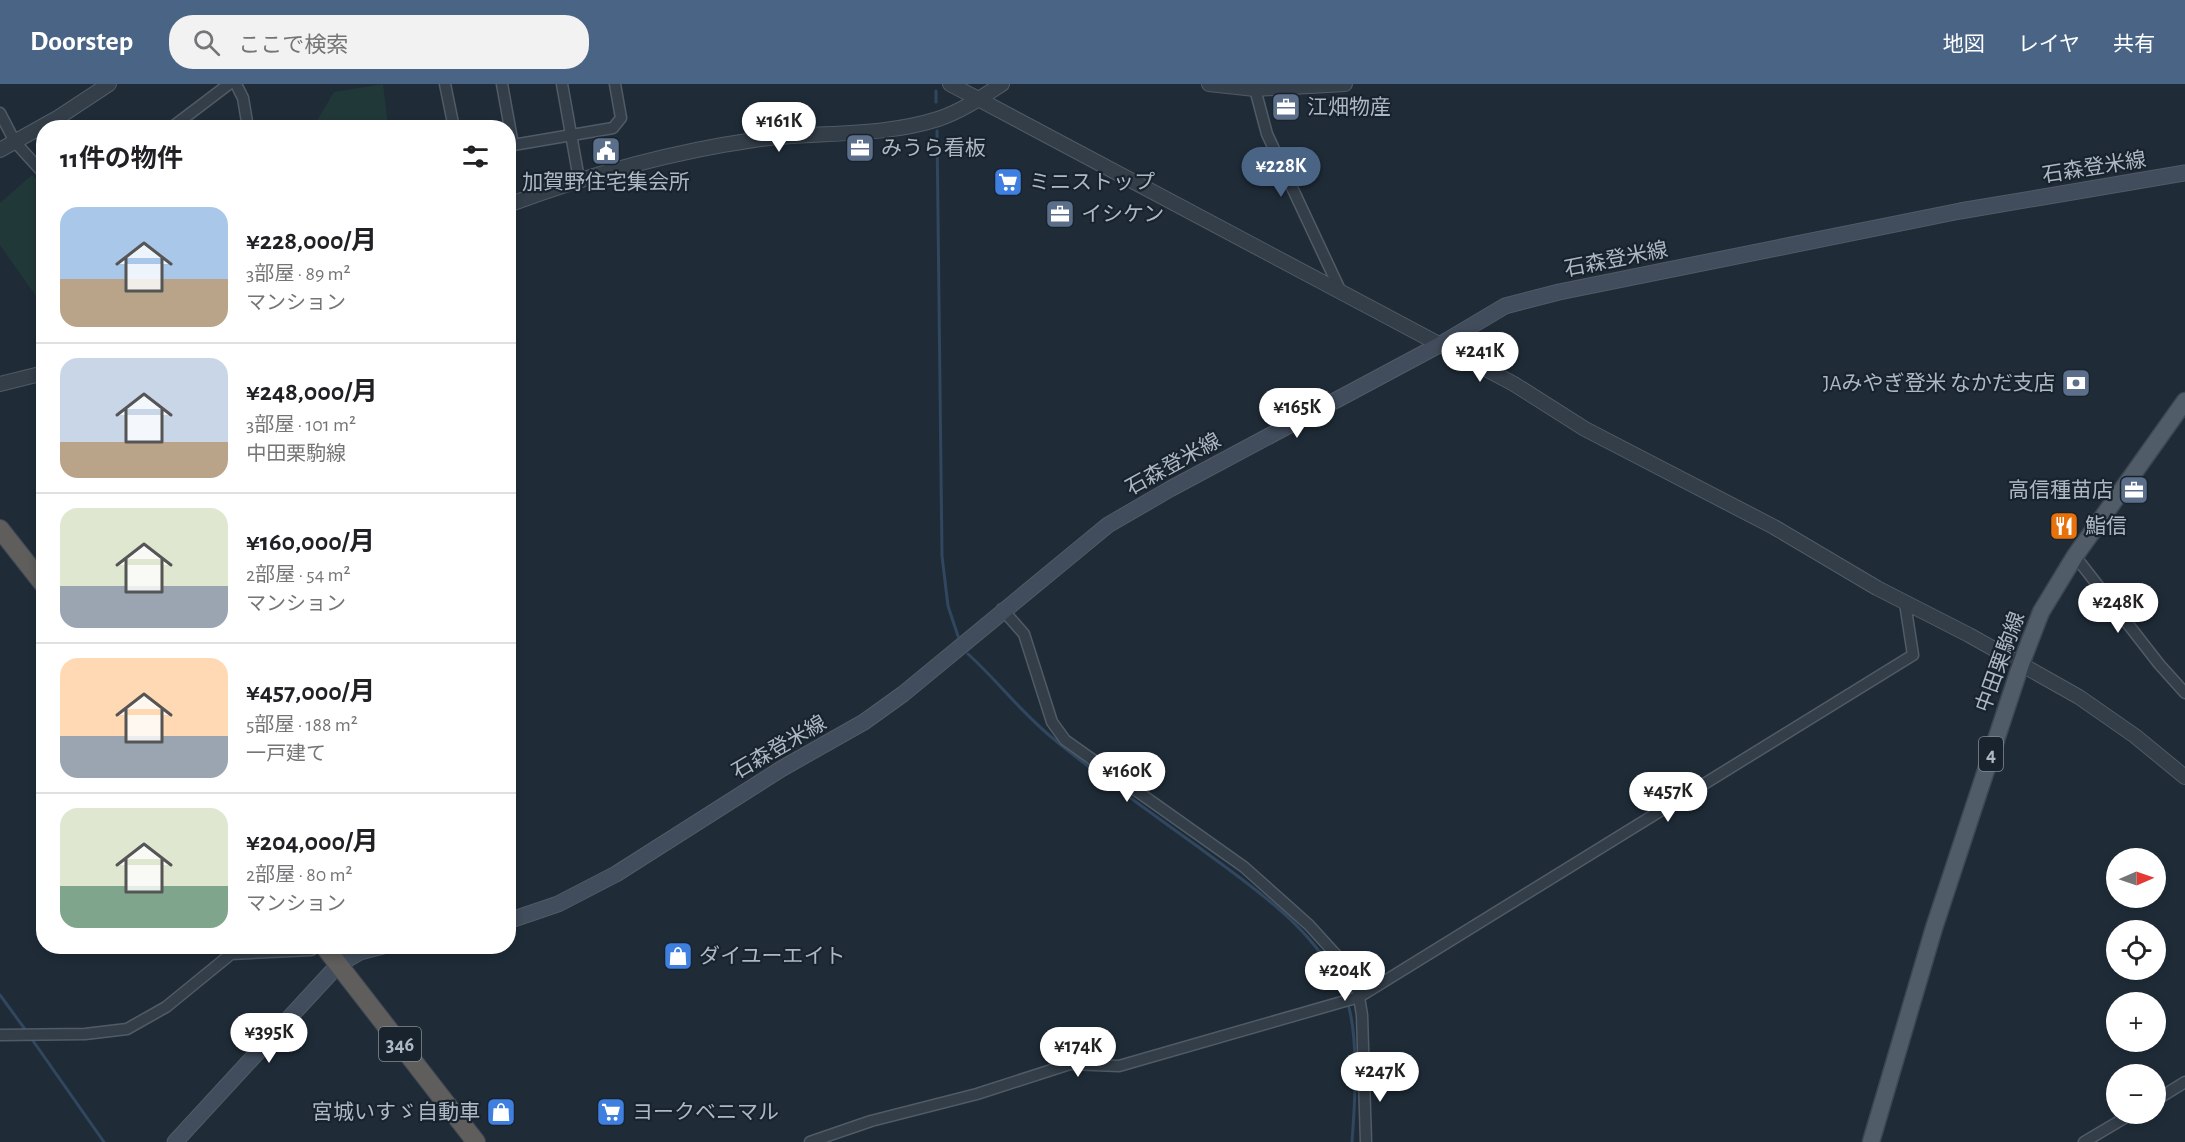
<!DOCTYPE html>
<html lang="ja">
<meta charset="utf-8">
<style>
:root{--surface:#fff;--page:#f2f2f2;--text:#202124;--muted:#757577;--line:#e0e0e0;--accent:#496485}
body{margin:0;font-family:"Alegreya Sans","Noto Sans JP",sans-serif;background:var(--page);color:var(--text);height:100vh;display:flex;flex-direction:column;font-size:22px;white-space:nowrap}
*{box-sizing:border-box;margin:0}
p{font-size:20px;color:var(--muted)}
.icon{flex:none;width:33px;height:33px;fill:none;stroke:currentColor;stroke-width:2;stroke-linecap:round;stroke-linejoin:round}
.map{position:relative;flex:1;overflow:hidden}
.drawer{position:absolute;left:36px;top:36px;width:480px;height:834px;display:flex;flex-direction:column;background:var(--surface);border-radius:24px;box-shadow:0 3px 9px #0003}
.drawer>*{flex:none}
.needle{width:39px;rotate:88deg}
.controls{position:absolute;left:2106px;top:764px;display:grid;gap:12px}
.controls a{display:grid;place-items:center;width:60px;height:60px;border-radius:50%;background:var(--surface);box-shadow:0 3px 9px #0003;font-size:30px}
.price{position:absolute;translate:-50% -51px;padding:0 14px;border-radius:21px;background:#fff;color:#222;font-size:20px;line-height:39px;filter:drop-shadow(0 2px 3px #0008)}
.price::after{content:'';position:absolute;left:50%;top:36px;width:18px;height:14px;margin-left:-9px;background:inherit;clip-path:polygon(0 0,100% 0,50% 100%)}
.price.on{background:var(--accent);color:#fff}
ul{padding:0;list-style:none}
li{display:flex;align-items:center;gap:18px;height:150px;padding:0 24px}
li+li{border-top:2px solid var(--line)}
li span{display:grid;place-items:center;flex:none;width:168px;height:120px;border-radius:18px;color:#555}
li>.icon{margin-inline-start:auto}
span .icon{width:72px;height:72px;fill:#fffc;stroke-width:1}
li b{font-size:26px}
h2{display:flex;justify-content:space-between;align-items:center;height:72px;padding:0 24px;font-size:26px}
header{display:flex;align-items:center;gap:36px;box-sizing:border-box;height:84px;padding:0 30px;background:var(--accent);color:#fff}
header strong{font-size:28px}
nav{display:flex;gap:33px;margin-inline-start:auto;font-size:21px}
.search{width:420px;height:54px;background:var(--page);display:flex;align-items:center;gap:15px;box-sizing:border-box;padding:0 21px;border-radius:24px;color:var(--muted);font-size:22px}
.map>svg:first-child{display:block}
.green{fill:#213839}
.lines{fill:none;stroke-linecap:round;stroke-linejoin:round}
.stream{stroke:#30475f;stroke-width:3}
.minor-casing{stroke:#505b66;stroke-width:13}
.tertiary-casing{stroke:#505b66;stroke-width:16}
.secondary-casing{stroke:#505b66;stroke-width:17}
.primary-casing{stroke:#3c4752;stroke-width:19}
.trunk-casing{stroke:#3d4853;stroke-width:20}
.minor{stroke:#333e49;stroke-width:10}
.tertiary{stroke:#333e49;stroke-width:14}
.secondary{stroke:#414d5c;stroke-width:15}
.primary{stroke:#505d69;stroke-width:16}
.trunk{stroke:#605e5c;stroke-width:18}
.labels{text-anchor:middle;stroke-width:4.5;stroke-linejoin:round;paint-order:stroke}
.shield{fill:#18232d;stroke:#808b97;stroke-width:1.5}
.shield-label{font-size:20px;font-weight:bold;fill:#adb8c5}
.poi-label{font-size:21px;fill:#adb8c5;stroke:#18232d;text-anchor:start}
.street-label{font-size:21px;fill:#adb8c5;stroke:#18232d}
</style>
<header>
<strong>Doorstep</strong>
<div class="search"><svg class="icon" aria-label="search" viewBox="0 0 24 24"><circle cx="10" cy="10" r="6"/><path d="M15 15l6 6"/></svg>ここで検索</div>
<nav><a>地図</a><a>レイヤ</a><a>共有</a></nav>
</header>
<div class="map">
<svg width="2185" height="1058" viewBox="0 0 2185 1058">
<rect width="100%" height="100%" fill="#1f2c38"/>
<g class="green">
<polygon points="383,0 388,43 316,43 315,40 334,8"/>
<polygon points="32,91 43,101 43,222 0,161 0,119"/>
</g>
<g class="lines">
<g class="stream">
<polyline points="936,7 936,18"/>
<polyline points="937,47 942,472 948,522 958,552"/>
<path d="M968,570c30,27 54,60 87,86 46,38 95,72 142,106 56,42 118,81 147,147 16,35 11,110 8,149"/>
<polyline points="0,911 27,948"/>
<polyline points="31,954 104,1058"/>
</g>
<g class="minor-casing">
<g id="minor">
<polyline points="236,0 243,14 248,44"/>
<polyline points="445,0 454,44"/>
<polyline points="502,0 513,61 508,62"/>
<polyline points="562,0 579,95"/>
<polyline points="1255,5 1267,50 1341,208"/>
<polyline points="0,29 15,58 44,90"/>
<polyline points="171,44 229,0"/>
<polyline points="513,61 613,44 621,34 615,0"/>
<polyline points="2075,472 2159,580 2185,609"/>
<polyline points="1002,525 1024,550 1052,638 1065,656 1244,783 1309,841 1339,874 1358,907 1362,931 1366,1058"/>
<polyline points="0,951 85,950 127,945 166,923 231,870 311,866 318,862"/>
<polyline points="2156,1016 2185,998"/>
<polyline points="810,1058 871,1037 977,1010 1070,980 1119,982 1359,913 1913,571 1905,519"/>
<polyline points="2084,1058 2133,1029"/>
</g>
</g>
<g class="tertiary-casing">
<g id="tertiary">
<polyline points="950,0 1514,300 1585,345 1774,443 1877,504 1969,551 2079,613 2135,652 2185,693"/>
<polyline points="1209,0 1255,5 1345,0"/>
<polyline points="0,66 59,33 109,0"/>
<path d="M508,121c80,-30 162,-53 246,-65 62,-9 124,-2 184,-21 24,-8 44,-22 64,-35"/>
<polyline points="0,300 44,289"/>
</g>
</g>
<g class="secondary-casing">
<g id="secondary">
<polyline points="508,837 558,820 616,790 781,685 864,638 903,610 1108,441 1170,405 1441,260 1505,222 1559,208 1960,127 2185,89"/>
<polyline points="175,1058 338,881 360,868 383,862"/>
</g>
</g>
<g class="primary-casing">
<polyline id="primary" points="1871,1058 1934,844 2021,580 2041,528 2075,472 2185,317"/>
</g>
<g class="trunk-casing">
<g id="trunk">
<polyline points="0,445 44,501"/>
<polyline points="324,862 476,1058"/>
</g>
</g>
<use href="#minor" class="minor"/>
<use href="#tertiary" class="tertiary"/>
<use href="#secondary" class="secondary"/>
<use href="#primary" class="primary"/>
<use href="#trunk" class="trunk"/>
</g>
<defs>
<g id="office-square" transform="scale(1.5)"><rect x="-9" y="-9" width="18" height="18" rx="4" fill="#5c6f8a" stroke="#18232d"/><path d="M-6-3h4V-5.5h4V-3h4V5H-6ZM-1-4.5V-3h2v-1.5ZM-6 0V1H6V0Z" fill="#fff"/></g>
<g id="civic-square" transform="scale(1.5)"><rect x="-9" y="-9" width="18" height="18" rx="4" fill="#5c6f8a" stroke="#18232d"/><path d="M-.6-6.5H3V-4.5H.6V-3L4-1V1h2V6H-6V1h2V-1L-.6-3ZM-1.2 2.5V6h2.4V2.5Z" fill="#fff"/></g>
<g id="supermarket-square" transform="scale(1.5)"><rect x="-9" y="-9" width="18" height="18" rx="4" fill="#3f7fe0" stroke="#18232d"/><path d="M-6-5.5h2.5l.6 2H6L4.5 2H-2.5L-4.4-4H-6ZM-1.5 3.2a1.3 1.3 0 1 0 .1 0ZM3 3.2a1.3 1.3 0 1 0 .1 0Z" fill="#fff"/></g>
<g id="bank-square" transform="scale(1.5)"><rect x="-9" y="-9" width="18" height="18" rx="4" fill="#5c6f8a" stroke="#18232d"/><path d="M-6-4H6V4H-6ZM0-2.3a2.3 2.3 0 1 0 0 4.6a2.3 2.3 0 1 0 0-4.6Z" fill="#fff"/></g>
<g id="restaurant-square" transform="scale(1.5)"><rect x="-9" y="-9" width="18" height="18" rx="4" fill="#e8710a" stroke="#18232d"/><path d="M-5-6h1v4h1v-4h1v4h1v-4h1v5L-1.5 .5V6h-2V.5L-5-1ZM5-6V6H3V1.5H1.5Q1.5-4 5-6Z" fill="#fff"/></g>
<g id="shop-square" transform="scale(1.5)"><rect x="-9" y="-9" width="18" height="18" rx="4" fill="#3f7fe0" stroke="#18232d"/><path d="M-5-2.5h2.3a2.7 3.5 0 0 1 5.4 0H5L5.5 6h-11ZM-1.5-2.5h3a1.5 2.3 0 0 0-3 0Z" fill="#fff"/></g>
</defs>
<g fill-rule="evenodd">
<use href="#office-square" x="1286" y="23"/>
<use href="#office-square" x="860" y="64"/>
<use href="#civic-square" x="606" y="67"/>
<use href="#supermarket-square" x="1008" y="98"/>
<use href="#office-square" x="1060" y="130"/>
<use href="#bank-square" x="2076" y="299"/>
<use href="#office-square" x="2134" y="406"/>
<use href="#restaurant-square" x="2064" y="442"/>
<use href="#shop-square" x="678" y="872"/>
<use href="#shop-square" x="501" y="1028"/>
<use href="#supermarket-square" x="611" y="1028"/>
</g>
<g class="labels">
<g class="shield">
<rect x="1979" y="653" width="24" height="34" rx="4.5"/>
<rect x="379" y="943" width="42" height="34" rx="4.5"/>
</g>
<g class="shield-label">
<text x="1991" y="677">4</text>
<text x="400" y="967">346</text>
</g>
<g class="poi-label">
<text x="1307" y="30">江畑物産</text>
<text x="881" y="71">みうら看板</text>
<text x="606" y="105" text-anchor="middle">加賀野住宅集会所</text>
<text x="1029" y="105">ミニストップ</text>
<text x="1081" y="137">イシケン</text>
<text x="2055" y="306" text-anchor="end">JAみやぎ登米 なかだ支店</text>
<text x="2113" y="413" text-anchor="end">高信種苗店</text>
<text x="2085" y="449">鮨信</text>
<text x="699" y="879">ダイユーエイト</text>
<text x="480" y="1035" text-anchor="end">宮城いすゞ自動車</text>
<text x="632" y="1035">ヨークベニマル</text>
</g>
<g class="street-label">
<text transform="translate(2094 83) rotate(-9)" y="7">石森登米線</text>
<text transform="translate(1616 175) rotate(-11)" y="7">石森登米線</text>
<text transform="translate(1173 380) rotate(-29)" y="7">石森登米線</text>
<text transform="translate(2000 578) rotate(-70)" y="7">中田栗駒線</text>
<text transform="translate(779 663) rotate(-30)" y="7">石森登米線</text>
</g>
</g>
</svg>
<div class="controls">
<a><svg class="needle" viewBox="-14 -14 28 28"><path d="M0-13l5 13h-10z" fill="#e53935"/><path d="M0 13l5-13h-10z" fill="#757577"/></svg></a>
<a><svg class="icon" aria-label="locate" viewBox="0 0 24 24"><circle cx="12" cy="12" r="6"/><path d="M12 2v4M12 18v4M2 12h4M18 12h4"/></svg></a>
<a>+</a>
<a>−</a>
</div>
<b class="price" style="left:779px;top:69px">¥161K</b>
<b class="price on" style="left:1281px;top:114px">¥228K</b>
<b class="price" style="left:1480px;top:299px">¥241K</b>
<b class="price" style="left:1297px;top:355px">¥165K</b>
<b class="price" style="left:2118px;top:550px">¥248K</b>
<b class="price" style="left:1127px;top:719px">¥160K</b>
<b class="price" style="left:1668px;top:739px">¥457K</b>
<b class="price" style="left:1345px;top:918px">¥204K</b>
<b class="price" style="left:269px;top:980px">¥395K</b>
<b class="price" style="left:1078px;top:994px">¥174K</b>
<b class="price" style="left:1380px;top:1019px">¥247K</b>
<section class="drawer">
<h2>11件の物件<svg class="icon" aria-label="filters" viewBox="0 0 24 24"><path d="M4 7h16M4 17h16"/><circle cx="9" cy="7" r="2"/><circle cx="15" cy="17" r="2"/></svg></h2>
<ul>
<li><span style="background:linear-gradient(#a9c7e8 60%,#b9a48a 0)"><svg class="icon" aria-label="home" viewBox="0 0 24 24"><path d="M3 11l9-7 9 7M6 9v11h12V9"/></svg></span><div><b>¥228,000/月</b><p>3部屋 · 89 m²</p><p>マンション</p></div></li>
<li><span style="background:linear-gradient(#c9d6e8 70%,#b9a48a 0)"><svg class="icon" aria-label="home" viewBox="0 0 24 24"><path d="M3 11l9-7 9 7M6 9v11h12V9"/></svg></span><div><b>¥248,000/月</b><p>3部屋 · 101 m²</p><p>中田栗駒線</p></div></li>
<li><span style="background:linear-gradient(#dfe7d0 65%,#9aa5b1 0)"><svg class="icon" aria-label="home" viewBox="0 0 24 24"><path d="M3 11l9-7 9 7M6 9v11h12V9"/></svg></span><div><b>¥160,000/月</b><p>2部屋 · 54 m²</p><p>マンション</p></div></li>
<li><span style="background:linear-gradient(#ffd9b3 65%,#9aa5b1 0)"><svg class="icon" aria-label="home" viewBox="0 0 24 24"><path d="M3 11l9-7 9 7M6 9v11h12V9"/></svg></span><div><b>¥457,000/月</b><p>5部屋 · 188 m²</p><p>一戸建て</p></div></li>
<li><span style="background:linear-gradient(#dfe7d0 65%,#7fa58c 0)"><svg class="icon" aria-label="home" viewBox="0 0 24 24"><path d="M3 11l9-7 9 7M6 9v11h12V9"/></svg></span><div><b>¥204,000/月</b><p>2部屋 · 80 m²</p><p>マンション</p></div></li>
</ul>
</section>
</div>
